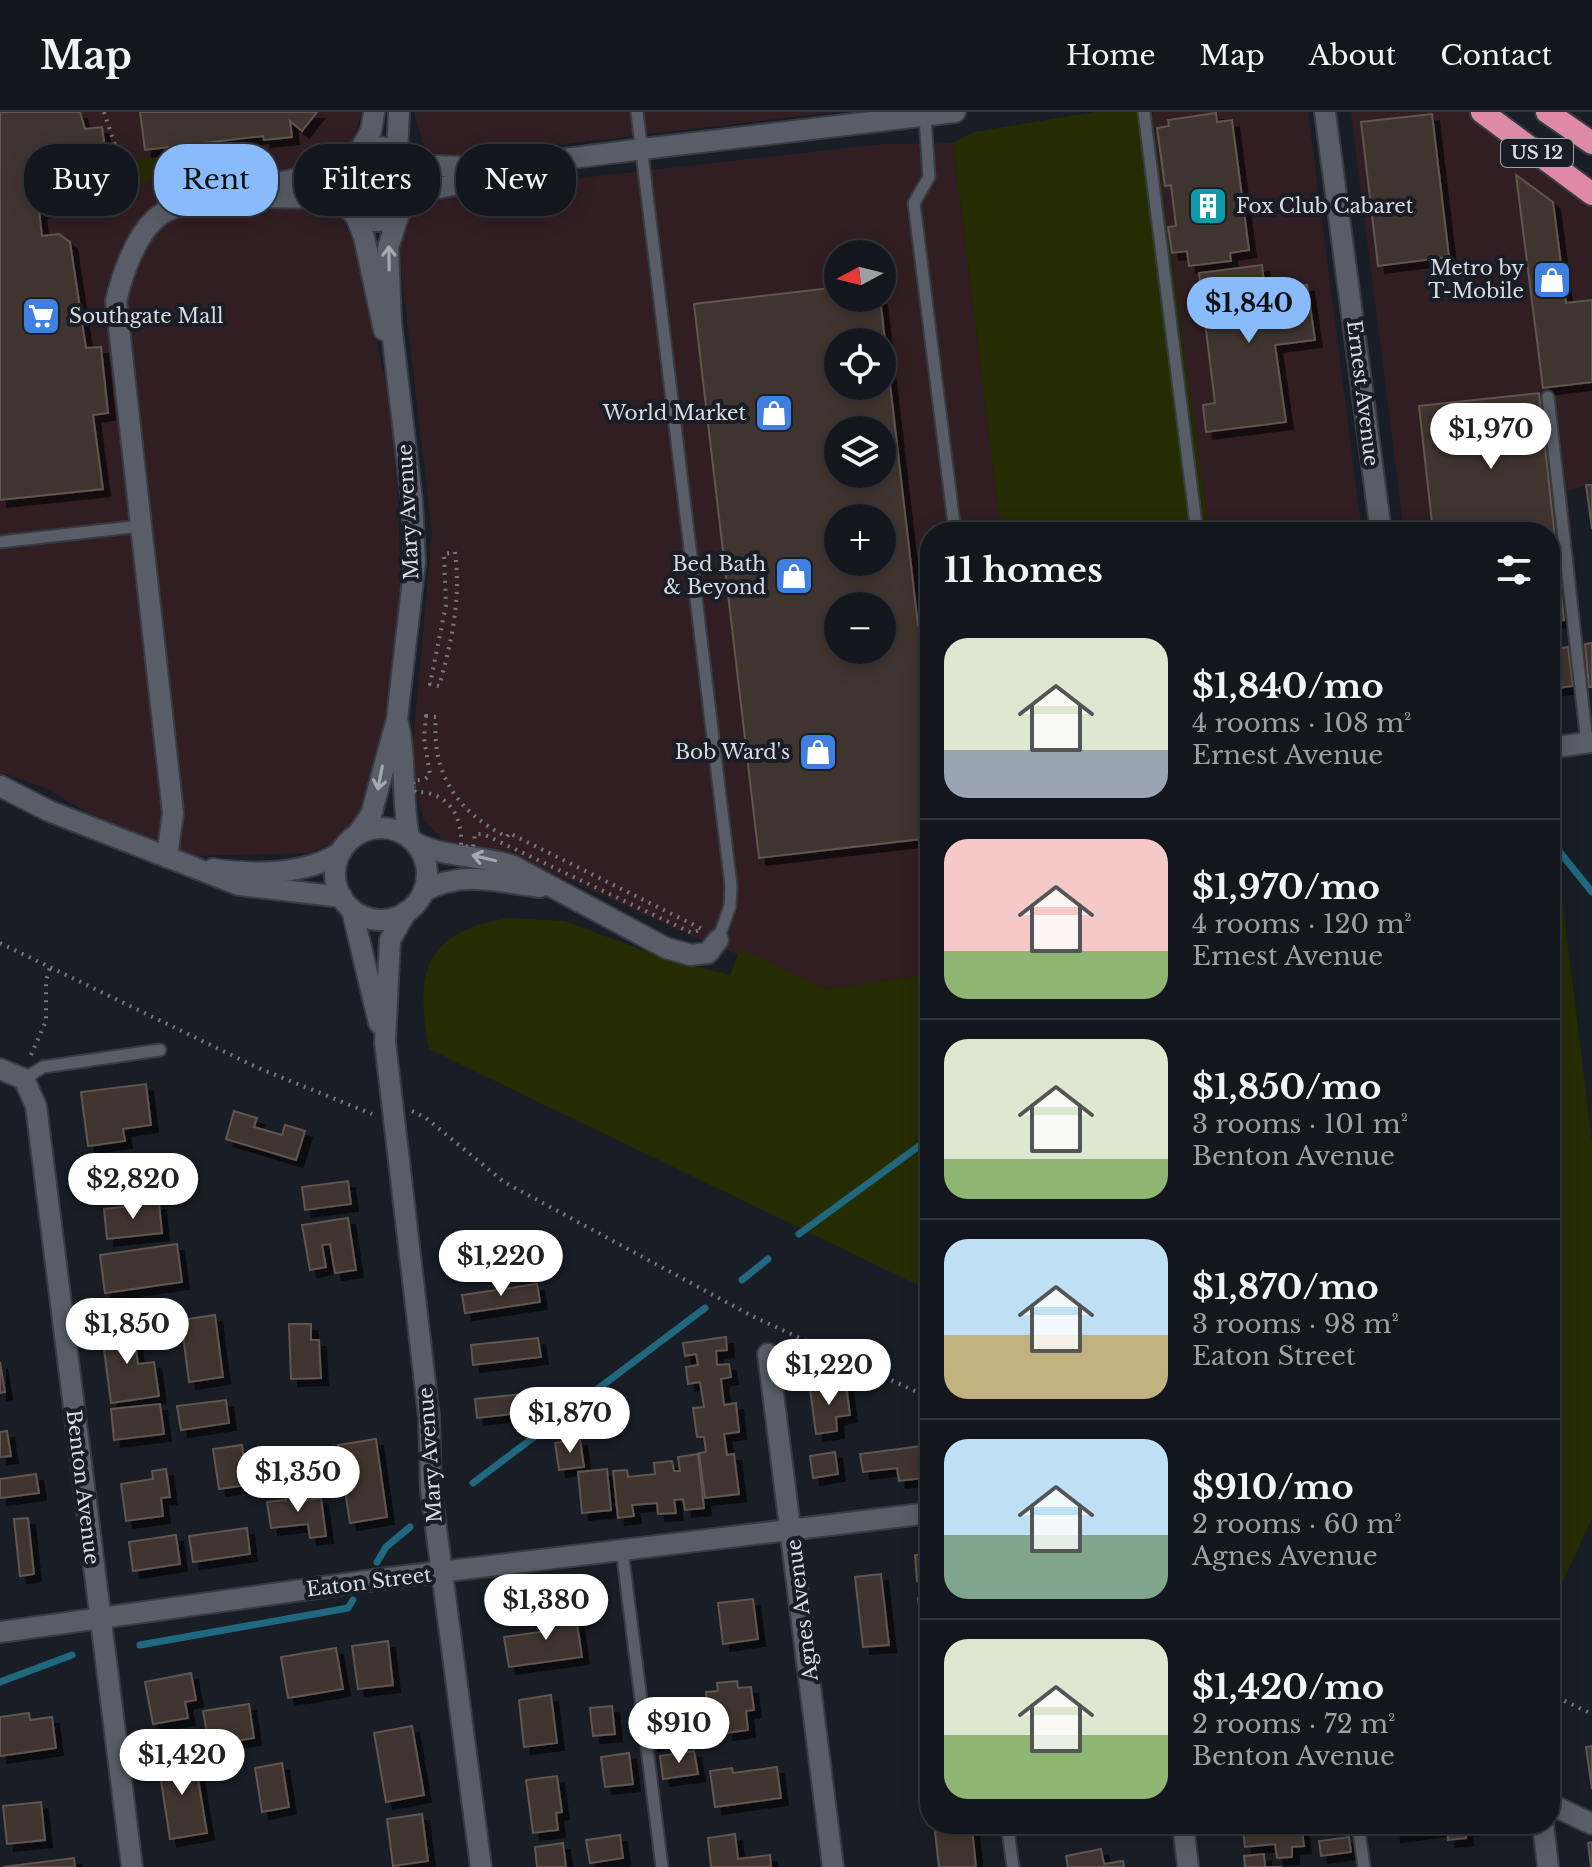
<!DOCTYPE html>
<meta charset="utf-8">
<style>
:root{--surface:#13161c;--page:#202329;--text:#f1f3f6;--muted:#9d9fa3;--line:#32353b;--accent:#89bafc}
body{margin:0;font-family:"Libre Baskerville",serif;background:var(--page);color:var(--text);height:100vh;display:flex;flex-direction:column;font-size:30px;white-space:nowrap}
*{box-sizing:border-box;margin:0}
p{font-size:26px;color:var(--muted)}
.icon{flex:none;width:44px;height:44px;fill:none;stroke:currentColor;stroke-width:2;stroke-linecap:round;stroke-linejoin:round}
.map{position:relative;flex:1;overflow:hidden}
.panel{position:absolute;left:920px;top:410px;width:640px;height:1312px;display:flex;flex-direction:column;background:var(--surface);border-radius:32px;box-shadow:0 4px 20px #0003,0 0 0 2px var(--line)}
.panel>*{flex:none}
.hud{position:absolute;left:24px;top:32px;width:760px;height:72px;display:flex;gap:16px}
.needle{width:52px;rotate:263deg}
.tools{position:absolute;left:824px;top:128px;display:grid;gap:16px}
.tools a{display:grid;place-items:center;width:72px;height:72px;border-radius:50%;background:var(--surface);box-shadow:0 4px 20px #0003,0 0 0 2px var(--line);font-size:40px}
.price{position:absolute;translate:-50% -68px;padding:0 18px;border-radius:28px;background:#fff;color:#222;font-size:26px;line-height:52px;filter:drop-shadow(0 2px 4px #0008)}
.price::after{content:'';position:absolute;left:50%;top:48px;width:24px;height:18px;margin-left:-12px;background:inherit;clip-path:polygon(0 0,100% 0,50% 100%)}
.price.selected{background:var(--accent);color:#111}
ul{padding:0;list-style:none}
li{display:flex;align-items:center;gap:24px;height:200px;padding:0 24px}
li+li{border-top:2px solid var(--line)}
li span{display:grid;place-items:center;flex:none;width:224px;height:160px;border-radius:24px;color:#555}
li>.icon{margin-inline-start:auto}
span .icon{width:96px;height:96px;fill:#fffc;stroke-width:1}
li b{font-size:34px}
h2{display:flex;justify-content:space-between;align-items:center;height:96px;padding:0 24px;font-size:34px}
.pill{padding:0 28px;border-radius:32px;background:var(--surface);box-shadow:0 4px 20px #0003,0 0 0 2px var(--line);font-size:28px;line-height:72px}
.pill.selected{background:var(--accent);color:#111}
header{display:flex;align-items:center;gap:48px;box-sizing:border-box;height:112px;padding:0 40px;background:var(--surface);border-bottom:2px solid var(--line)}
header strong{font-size:38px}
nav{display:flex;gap:44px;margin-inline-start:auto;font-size:28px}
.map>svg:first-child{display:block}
.commercial{fill:#311e22;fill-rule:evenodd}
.green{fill:#262c01}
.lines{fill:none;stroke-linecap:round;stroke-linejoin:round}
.stream{stroke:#1f687f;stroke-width:7}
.building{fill:#3f352f;stroke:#60554f;stroke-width:2;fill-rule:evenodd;filter:url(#shadow)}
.service-casing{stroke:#383b41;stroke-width:15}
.minor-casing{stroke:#383b41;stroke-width:24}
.tertiary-casing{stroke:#383b41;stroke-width:24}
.trunk-casing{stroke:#383b41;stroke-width:26}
.path{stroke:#757880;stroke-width:4;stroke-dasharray:2 6;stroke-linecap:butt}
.service{stroke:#585d67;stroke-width:11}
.minor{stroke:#585d67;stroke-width:20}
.tertiary{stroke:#585d67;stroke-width:20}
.trunk{stroke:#de8aa6;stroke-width:22}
.oneway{stroke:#a5a9b0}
.labels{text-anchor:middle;stroke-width:8;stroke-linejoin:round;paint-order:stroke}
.shield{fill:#191d26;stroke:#9fa2a9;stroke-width:2}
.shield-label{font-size:18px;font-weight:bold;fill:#d8dbe1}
.poi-label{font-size:20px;fill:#d8dbe1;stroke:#191d26;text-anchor:end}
.street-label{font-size:20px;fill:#d8dbe1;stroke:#191d26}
</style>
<header>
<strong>Map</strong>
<nav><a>Home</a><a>Map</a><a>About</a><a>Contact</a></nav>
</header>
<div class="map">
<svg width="1592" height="1755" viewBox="0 0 1592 1755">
<defs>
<filter id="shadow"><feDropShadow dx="7" dy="7" stdDeviation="0" flood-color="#0009"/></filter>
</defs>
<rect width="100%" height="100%" fill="#191d26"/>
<g class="commercial">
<polygon points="0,0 362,0 350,35 324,54 323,94 342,107 355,131 386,271 397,350 401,483 393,574 368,690 338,729 308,741 195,744 108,714 48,677 0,660"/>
<polygon points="414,0 836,0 454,45 425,38"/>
<polygon points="1152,0 1308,0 1362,420 1209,420"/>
<polygon points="1351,0 1468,0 1592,93 1592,373 1567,378 1580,510 1550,513 1550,420 1404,420"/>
<path d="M953,31l48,389h-71v442l-104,15 -132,-52 -161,-73 -52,-17 -26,-1 -12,-6 -20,-21 -12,-54 21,-234 -33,-277 7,-30 19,-18 32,-14 425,-48zM838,142h44v44h-44zM838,230h44v44h-44zM838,318h44v44h-44zM838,406h44v44h-44zM838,494h44v44h-44z"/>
</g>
<g class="green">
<polygon points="1095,0 1152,0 1209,420 1001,420 953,31 974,20"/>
<polygon points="208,30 208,45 171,56 144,70 135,65 133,50 136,47 179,42 179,34"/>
<polygon points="1550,688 1592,1030 1592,1406 1557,1482 1550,1478"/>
<path d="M509,806l56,3 104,39 61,15 10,-26 86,40 104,-15v317l-501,-242c-15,-79 -3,-118 80,-131z"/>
</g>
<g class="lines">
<g class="stream">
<polyline points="1550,728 1592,780"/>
<polyline points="799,1122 930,1026"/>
<polyline points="742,1168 768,1147"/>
<polyline points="473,1371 705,1196"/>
<polyline points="377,1450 386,1435 410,1415"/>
<polyline points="140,1533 348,1496 353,1488"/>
<polyline points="0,1570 72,1543"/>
</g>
</g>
<g class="building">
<polygon points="0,0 80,0 85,17 102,15 106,44 98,45 101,60 88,93 39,99 42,124 59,122 70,130 86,236 101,235 108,301 93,303 103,377 0,388"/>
<polygon points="140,0 317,0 302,19 290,9 292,25 264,28 263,24 145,38"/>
<polygon points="1216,1 1217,10 1232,8 1249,138 1230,141 1231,149 1189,154 1187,139 1172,141 1168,115 1176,114 1171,73 1165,74 1157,16 1169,14 1168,8"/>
<polygon points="1432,2 1449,145 1378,154 1361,10"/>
<polygon points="1516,63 1553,90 1566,191 1592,188 1592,270 1543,276"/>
<polygon points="1262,153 1265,179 1307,173 1315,228 1275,233 1286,310 1206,320 1203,293 1215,291 1199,161"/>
<path d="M838,175v11h42l38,327 12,-2v215l-171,20 -65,-554zM838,230h44v44h-44zM838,318h44v44h-44zM838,406h44v44h-44zM838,494h44v44h-44z"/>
<polygon points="1539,281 1564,508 1550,509 1550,420 1433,420 1419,294"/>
<polygon points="1586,373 1592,373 1592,417"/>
<polygon points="1592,531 1592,575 1589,575 1585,532"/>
<polygon points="1568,535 1573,574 1550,577 1550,538"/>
<polygon points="146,972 151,1013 123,1017 125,1029 88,1034 81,980"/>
<polygon points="234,999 257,1006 254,1015 282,1023 285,1013 305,1019 296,1048 226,1027"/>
<polygon points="348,1069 351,1092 305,1098 302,1075"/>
<polygon points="159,1091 162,1121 107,1127 104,1097"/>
<polygon points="348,1106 356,1158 335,1161 330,1132 322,1133 326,1155 310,1158 302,1113"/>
<polygon points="515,1120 518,1140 457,1149 454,1129"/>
<polygon points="177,1132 182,1170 105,1181 100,1143"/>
<polygon points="537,1172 540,1190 465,1201 462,1183"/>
<polygon points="215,1203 223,1265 189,1270 181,1208"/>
<polygon points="132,1210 138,1252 154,1250 159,1284 111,1291 101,1214"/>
<polygon points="289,1212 311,1212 311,1228 319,1228 321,1266 291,1267"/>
<polygon points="726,1225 727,1238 716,1239 717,1253 729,1252 731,1265 721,1267 724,1293 736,1291 739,1320 724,1322 727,1343 734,1342 739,1382 705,1386 699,1341 706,1340 704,1325 697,1325 693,1296 704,1295 700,1270 688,1272 686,1255 698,1253 696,1242 685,1244 683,1231"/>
<polygon points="538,1226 541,1245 473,1253 471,1233"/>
<polygon points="0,1250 5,1280 0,1281"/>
<polygon points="846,1272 850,1303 836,1305 837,1319 816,1322 810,1277"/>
<polygon points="552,1279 554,1297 477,1306 475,1287"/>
<polygon points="226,1288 229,1311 181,1318 177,1294"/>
<polygon points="160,1292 164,1322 114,1328 111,1297"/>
<polygon points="7,1319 11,1344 0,1345 0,1320"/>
<polygon points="376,1327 387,1405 350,1411 338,1333"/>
<polygon points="580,1327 584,1355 559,1358 555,1331"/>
<polygon points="242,1333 247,1373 219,1377 213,1337"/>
<polygon points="930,1333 930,1349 922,1350 924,1366 899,1369 897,1356 863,1360 860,1342"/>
<polygon points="835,1340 838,1362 813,1366 810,1344"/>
<polygon points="698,1342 704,1396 685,1398 683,1387 674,1388 676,1401 658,1402 657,1391 632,1393 634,1404 618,1406 613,1359 627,1358 628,1365 655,1362 654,1351 672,1349 674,1359 680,1359 678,1345"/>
<polygon points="166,1357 170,1385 161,1386 163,1404 126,1409 121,1372 153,1367 152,1359"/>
<polygon points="607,1357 611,1398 582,1401 578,1360"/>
<polygon points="36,1362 39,1381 0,1386 0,1367"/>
<polygon points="300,1379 301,1389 321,1386 326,1424 310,1426 308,1412 271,1416 267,1390 286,1388 285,1381"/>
<polygon points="28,1406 34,1462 20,1464 14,1407"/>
<polygon points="247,1416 250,1442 193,1450 189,1424"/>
<polygon points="176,1423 180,1452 133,1459 129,1430"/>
<polygon points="930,1441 930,1467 917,1469 915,1443"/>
<polygon points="881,1462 889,1533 863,1535 855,1465"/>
<polygon points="930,1484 930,1511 921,1512 918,1486"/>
<polygon points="753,1487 758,1527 723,1532 718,1491"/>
<polygon points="575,1498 582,1545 509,1555 504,1525 547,1519 545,1503"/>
<polygon points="388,1529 393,1573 358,1577 352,1534"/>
<polygon points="336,1536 343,1577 288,1586 281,1545"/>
<polygon points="191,1561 196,1588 185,1590 188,1606 153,1612 145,1570"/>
<polygon points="737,1569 738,1576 751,1575 754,1598 746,1599 748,1618 726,1621 724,1602 708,1604 706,1580 718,1579 717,1571"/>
<polygon points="551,1583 557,1631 524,1635 519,1588"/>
<polygon points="249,1592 254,1626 209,1633 203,1599"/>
<polygon points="612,1594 615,1622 593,1624 590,1596"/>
<polygon points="29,1601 30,1608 52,1605 56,1636 0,1644 0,1605"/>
<polygon points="667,1605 671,1629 651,1632 647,1608"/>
<polygon points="412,1614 424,1683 386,1690 374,1621"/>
<polygon points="1592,1634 1592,1677 1586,1635"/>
<polygon points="694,1639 698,1662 663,1667 660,1644"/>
<polygon points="629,1641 633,1672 605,1675 601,1645"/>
<polygon points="194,1643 207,1721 170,1727 158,1649"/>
<polygon points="282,1651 289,1695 262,1700 255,1656"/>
<polygon points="777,1655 781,1686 715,1695 710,1659 732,1656 733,1661"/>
<polygon points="557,1664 562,1700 556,1701 558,1718 533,1721 526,1668"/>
<polygon points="41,1690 45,1728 7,1732 3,1694"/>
<polygon points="422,1702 428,1749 393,1754 387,1707"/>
<polygon points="1242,1712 1301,1712 1304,1734 1292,1735 1292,1745 1277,1746 1275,1732 1245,1735"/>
<polygon points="1393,1712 1477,1712 1478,1716 1465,1717 1466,1726 1448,1728 1447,1716 1394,1723"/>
<polygon points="972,1716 976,1755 939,1755 935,1720"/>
<polygon points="735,1722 738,1747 770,1743 771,1755 711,1755 708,1726"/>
<polygon points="620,1723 623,1746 590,1751 586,1728"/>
<polygon points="1349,1725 1351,1740 1321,1744 1319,1729"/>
<polygon points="1592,1730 1592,1755 1591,1755 1588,1731"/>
<polygon points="563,1731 566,1755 537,1755 535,1735"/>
<polygon points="1101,1737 1104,1752 1123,1749 1124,1755 1068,1755 1066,1744"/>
<polygon points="1264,1742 1265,1755 1282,1755 1245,1755 1244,1744"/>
<polygon points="74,1746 75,1755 3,1755"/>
</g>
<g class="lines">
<g class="service-casing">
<g id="service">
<polyline points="637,0 731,774 730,794 718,828"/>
<polyline points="1144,0 1197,420"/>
<polyline points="925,4 929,65 914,91 955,420"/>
<polyline points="1548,285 1587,631"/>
<polyline points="0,430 141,414"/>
<polyline points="24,967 43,955 160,938"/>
<polyline points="622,1438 662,1755"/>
<polyline points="1007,1712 1013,1755"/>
<polyline points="1358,1712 1364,1755"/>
</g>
</g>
<g class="minor-casing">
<g id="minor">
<polyline points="1325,0 1381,420"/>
<polyline points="235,81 343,56"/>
<polyline points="1550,636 1592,630"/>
<polyline points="0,674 49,699 239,773 342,785"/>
<path d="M415,731c30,15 66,12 98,23l153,82 25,7 17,-2 10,-13"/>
<path d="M167,745l6,-44 -57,-512c6,-26 19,-64 40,-83 30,-27 132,-20 172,-20l18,7"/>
<path d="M213,757c41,6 94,6 128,-17"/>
<path d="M424,779c39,-21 74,-9 116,-4"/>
<polyline points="0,957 24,967 36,994 132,1755"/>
<polyline points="768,1242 833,1755"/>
<polyline points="0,1520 381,1467 930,1401"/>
<polyline points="1550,1692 1592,1712"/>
<polyline points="1183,1712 1188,1755"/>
<polyline points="1543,1712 1548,1755"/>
</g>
</g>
<g class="tertiary-casing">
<g id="tertiary">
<circle cx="376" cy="72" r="37"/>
<polyline points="360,38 371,19 374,0"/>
<polyline points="397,41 399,0"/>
<path d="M402,46c46,22 193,-4 249,-10 101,-12 202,-23 304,-36"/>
<polyline points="407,93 434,77 508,62"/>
<polyline points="355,102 364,125 384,218"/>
<path d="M397,607c10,39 4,79 12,118"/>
<circle cx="381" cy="762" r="46"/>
<polyline points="357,723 371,703 397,607 415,450 412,389 391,211 388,136 399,101"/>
<polyline points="352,798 379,911"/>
<polyline points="406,800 390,828 385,930 429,1305 431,1378 481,1755"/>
</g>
</g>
<g class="trunk-casing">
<g id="trunk">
<polyline points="1482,0 1592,82"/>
<polyline points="1547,0 1592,31"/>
</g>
</g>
<g class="path">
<polyline points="104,0 133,88"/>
<path d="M455,440c6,47 -3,89 -16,134l-9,-2 16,-79 -2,-51z"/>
<path d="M426,604l10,1c-5,56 21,95 71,120l2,-4 193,96 -10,4 -209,-99h-8l-2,13 -12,-1c2,-31 -14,-55 -46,-54l-2,-11 12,-2 5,-4 -6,-37z"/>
<polyline points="0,831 256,955 372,1002"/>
<polyline points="31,943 46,909 46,869 50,855"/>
<polyline points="412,999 426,1006 504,1070 752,1204 930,1286"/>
<polyline points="789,1240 811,1229"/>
<polyline points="1550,1582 1592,1602"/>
</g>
<use href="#service" class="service"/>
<use href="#minor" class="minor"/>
<use href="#tertiary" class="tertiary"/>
<use href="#trunk" class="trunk"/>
</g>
<defs><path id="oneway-shaft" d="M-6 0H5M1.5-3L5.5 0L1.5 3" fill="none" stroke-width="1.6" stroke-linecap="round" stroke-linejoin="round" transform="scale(2)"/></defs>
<g class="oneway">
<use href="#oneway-shaft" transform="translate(389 146) rotate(-91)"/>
<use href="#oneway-shaft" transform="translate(380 666) rotate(101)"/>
<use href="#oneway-shaft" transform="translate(484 746) rotate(-167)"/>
</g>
<defs>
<g id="building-square" transform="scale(2)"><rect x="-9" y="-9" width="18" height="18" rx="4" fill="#0f9aa8" stroke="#191d26"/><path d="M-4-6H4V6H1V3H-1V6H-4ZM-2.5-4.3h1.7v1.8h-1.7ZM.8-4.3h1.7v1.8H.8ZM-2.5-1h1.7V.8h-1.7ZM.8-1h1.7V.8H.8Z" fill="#fff"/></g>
<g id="shop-square" transform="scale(2)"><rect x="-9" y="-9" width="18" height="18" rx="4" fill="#3f7fe0" stroke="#191d26"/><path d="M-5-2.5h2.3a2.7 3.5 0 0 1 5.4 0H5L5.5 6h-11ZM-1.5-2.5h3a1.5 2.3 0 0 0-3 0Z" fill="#fff"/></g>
<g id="supermarket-square" transform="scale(2)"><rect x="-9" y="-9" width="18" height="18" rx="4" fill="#3f7fe0" stroke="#191d26"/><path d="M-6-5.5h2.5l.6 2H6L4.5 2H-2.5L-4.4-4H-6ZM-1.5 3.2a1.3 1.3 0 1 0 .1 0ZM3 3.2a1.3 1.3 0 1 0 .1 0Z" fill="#fff"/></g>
</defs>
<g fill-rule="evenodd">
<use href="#building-square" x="1208" y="94"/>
<use href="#shop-square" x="1552" y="168"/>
<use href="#supermarket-square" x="41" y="204"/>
<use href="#shop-square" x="774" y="301"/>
<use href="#shop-square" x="794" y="464"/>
<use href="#shop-square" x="818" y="640"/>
</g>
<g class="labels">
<rect class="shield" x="1501" y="27" width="72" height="28" rx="6"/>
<g class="shield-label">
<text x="1537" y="47">US 12</text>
</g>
<g class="poi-label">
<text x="1236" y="101" text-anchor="start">Fox Club Cabaret</text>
<text x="1524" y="163">Metro by<tspan x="1524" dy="23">T-Mobile</tspan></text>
<text x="69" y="211" text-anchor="start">Southgate Mall</text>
<text x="746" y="308">World Market</text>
<text x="766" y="459">Bed Bath<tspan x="766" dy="23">&amp; Beyond</tspan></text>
<text x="790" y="647">Bob Ward's</text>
</g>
<g class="street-label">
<text transform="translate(1363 281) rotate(83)" y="7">Ernest Avenue</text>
<text transform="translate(408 400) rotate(-93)" y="7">Mary Avenue</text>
<text transform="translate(430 1343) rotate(-94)" y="7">Mary Avenue</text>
<text transform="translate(83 1375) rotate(83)" y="7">Benton Avenue</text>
<text transform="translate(369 1470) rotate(-7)" y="7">Eaton Street</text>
<text transform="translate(802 1498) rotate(-97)" y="7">Agnes Avenue</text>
</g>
</g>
</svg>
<div class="tools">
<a><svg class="needle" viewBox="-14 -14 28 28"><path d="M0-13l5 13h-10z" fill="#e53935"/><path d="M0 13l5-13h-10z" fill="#9d9fa3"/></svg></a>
<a><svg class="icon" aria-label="locate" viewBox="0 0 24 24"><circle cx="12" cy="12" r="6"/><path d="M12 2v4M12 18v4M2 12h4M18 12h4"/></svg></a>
<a><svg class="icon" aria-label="layers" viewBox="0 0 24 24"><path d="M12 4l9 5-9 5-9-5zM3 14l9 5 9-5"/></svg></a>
<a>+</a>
<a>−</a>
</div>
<b class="price selected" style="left:1249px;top:233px">$1,840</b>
<b class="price" style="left:1491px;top:359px">$1,970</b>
<b class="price" style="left:133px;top:1109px">$2,820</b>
<b class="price" style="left:501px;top:1186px">$1,220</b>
<b class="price" style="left:127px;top:1254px">$1,850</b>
<b class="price" style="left:829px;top:1295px">$1,220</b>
<b class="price" style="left:570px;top:1343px">$1,870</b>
<b class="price" style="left:298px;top:1402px">$1,350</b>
<b class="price" style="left:546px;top:1530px">$1,380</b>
<b class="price" style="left:679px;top:1653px">$910</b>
<b class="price" style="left:182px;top:1685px">$1,420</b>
<div class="hud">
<a class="pill">Buy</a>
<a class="pill selected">Rent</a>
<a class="pill">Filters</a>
<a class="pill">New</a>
</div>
<section class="panel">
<h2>11 homes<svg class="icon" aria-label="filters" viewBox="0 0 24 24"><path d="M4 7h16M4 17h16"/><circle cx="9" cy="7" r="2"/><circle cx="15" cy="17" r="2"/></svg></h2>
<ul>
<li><span style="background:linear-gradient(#dfe7d0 70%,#9aa5b1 0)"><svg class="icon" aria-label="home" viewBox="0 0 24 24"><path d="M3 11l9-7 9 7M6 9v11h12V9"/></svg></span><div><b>$1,840/mo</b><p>4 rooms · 108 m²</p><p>Ernest Avenue</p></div></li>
<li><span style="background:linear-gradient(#f6c9c9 70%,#8fb573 0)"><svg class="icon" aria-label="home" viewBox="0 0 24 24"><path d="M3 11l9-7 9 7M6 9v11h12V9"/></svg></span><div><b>$1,970/mo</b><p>4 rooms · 120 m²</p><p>Ernest Avenue</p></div></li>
<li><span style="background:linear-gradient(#dfe7d0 75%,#8fb573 0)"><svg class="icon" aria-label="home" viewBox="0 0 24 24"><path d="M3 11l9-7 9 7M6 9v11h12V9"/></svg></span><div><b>$1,850/mo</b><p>3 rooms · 101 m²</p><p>Benton Avenue</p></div></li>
<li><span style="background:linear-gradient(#bfe0f5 60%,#c2b280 0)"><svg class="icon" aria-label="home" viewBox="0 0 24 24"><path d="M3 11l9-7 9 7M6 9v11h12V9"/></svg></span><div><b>$1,870/mo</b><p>3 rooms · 98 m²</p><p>Eaton Street</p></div></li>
<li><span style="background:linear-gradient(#bfe0f5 60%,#7fa58c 0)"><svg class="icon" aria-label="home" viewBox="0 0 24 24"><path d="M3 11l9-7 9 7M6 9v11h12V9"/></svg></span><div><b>$910/mo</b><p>2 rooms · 60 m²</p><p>Agnes Avenue</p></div></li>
<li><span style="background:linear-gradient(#dfe7d0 60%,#8fb573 0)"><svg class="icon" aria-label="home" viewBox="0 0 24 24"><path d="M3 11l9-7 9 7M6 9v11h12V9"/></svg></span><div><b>$1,420/mo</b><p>2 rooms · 72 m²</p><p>Benton Avenue</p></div></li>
</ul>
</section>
</div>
